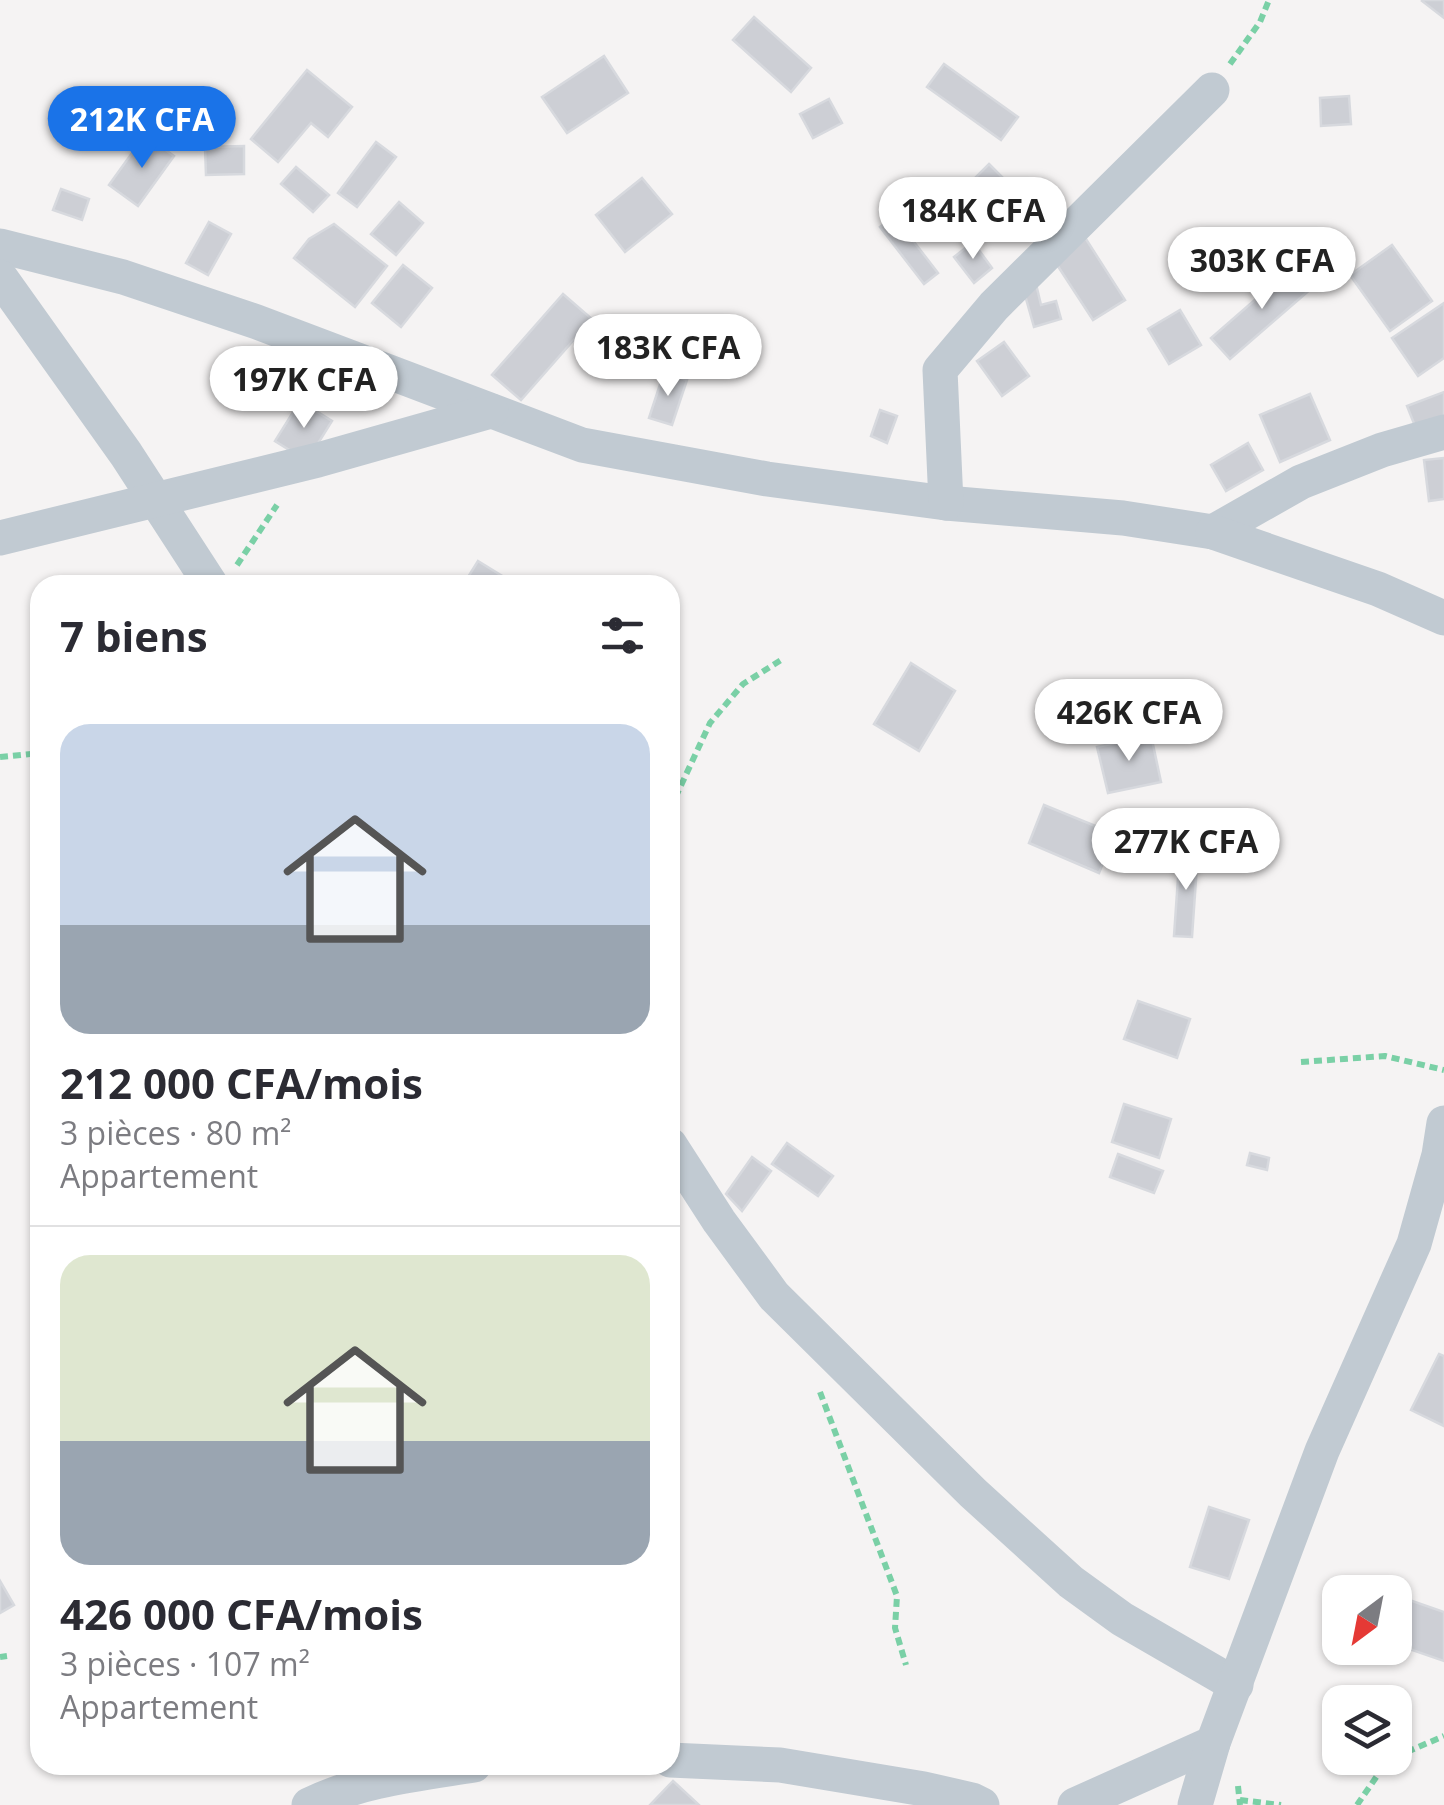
<!DOCTYPE html>
<html lang="fr">
<meta charset="utf-8">
<style>
:root{--surface:#fff;--page:#f7f7f7;--text:#2b2b33;--muted:#7c7c81;--line:#e1e1e2;--accent:#1a73e8}
body{margin:0;font-family:"Open Sans",sans-serif;background:var(--page);color:var(--text);height:100vh;display:flex;flex-direction:column;font-size:38px;white-space:nowrap}
*{box-sizing:border-box;margin:0}
p{font-size:32px;color:var(--muted)}
.icon{flex:none;width:55px;height:55px;fill:none;stroke:currentColor;stroke-width:2;stroke-linecap:round;stroke-linejoin:round}
.map{position:relative;flex:1;overflow:hidden}
.side{position:absolute;left:30px;top:575px;width:650px;height:1200px;display:flex;flex-direction:column;background:var(--surface);border-radius:30px;box-shadow:0 2px 8px #0004}
.side>*{flex:none}
.needle{width:65px;rotate:212deg}
.tools{position:absolute;left:1322px;top:1575px;display:grid;gap:20px}
.tools a{display:grid;place-items:center;width:90px;height:90px;border-radius:20px;background:var(--surface);box-shadow:0 2px 8px #0004;font-size:50px}
.price{position:absolute;translate:-50% -85px;padding:0 22px;border-radius:35px;background:#fff;color:#222;font-size:32px;line-height:65px;filter:drop-shadow(0 2px 5px #0008)}
.price::after{content:'';position:absolute;left:50%;top:60px;width:30px;height:22px;margin-left:-15px;background:inherit;clip-path:polygon(0 0,100% 0,50% 100%)}
.price.current{background:var(--accent);color:#fff}
ul{padding:0;list-style:none}
li{display:grid;align-content:center;gap:20px;height:530px;padding:0 30px}
li+li{border-top:2px solid var(--line)}
li span{display:grid;place-items:center;height:310px;border-radius:30px;color:#555}
li>.icon{margin-inline-start:auto}
span .icon{width:180px;height:180px;fill:#fffc;stroke-width:1}
li b{font-size:42px}
h2{display:flex;justify-content:space-between;align-items:center;height:120px;padding:0 30px;font-size:42px}
.map>svg:first-child{display:block}
.building{fill:#cdcfd5;stroke:#d7d9de;stroke-width:2.5}
.lines{fill:none;stroke-linecap:round;stroke-linejoin:round}
.path{stroke:#7ad0a6;stroke-width:6;stroke-dasharray:8 5;stroke-linecap:butt}
.minor{stroke:#c1cad2;stroke-width:35}
</style>
<div class="map">
<svg width="1444" height="1805" viewBox="0 0 1444 1805">
<rect width="100%" height="100%" fill="#f5f3f3"/>
<g class="building">
<polygon points="1444,0 1444,18 1422,1 1423,0"/>
<polygon points="754,17 811,68 791,92 733,40"/>
<polygon points="604,56 628,93 567,133 542,97"/>
<polygon points="944,64 1018,117 1001,140 927,87"/>
<polygon points="307,70 352,107 328,137 311,123 278,162 251,139"/>
<polygon points="1349,96 1351,124 1321,126 1320,98"/>
<polygon points="829,99 842,123 813,138 800,114"/>
<polygon points="145,135 174,156 138,206 109,185"/>
<polygon points="376,142 396,157 357,207 338,193"/>
<polygon points="244,146 244,174 206,175 205,147"/>
<polygon points="989,164 1018,193 995,216 966,187"/>
<polygon points="296,167 329,195 313,212 281,184"/>
<polygon points="642,178 672,214 625,252 596,215"/>
<polygon points="61,189 89,199 82,220 53,210"/>
<polygon points="399,202 423,223 396,255 371,234"/>
<polygon points="894,216 938,273 924,284 880,227"/>
<polygon points="209,222 231,234 208,275 186,263"/>
<polygon points="334,224 387,266 355,307 294,258 309,239"/>
<polygon points="1084,236 1125,300 1093,320 1052,257"/>
<polygon points="973,242 992,268 974,283 954,257"/>
<polygon points="1392,245 1432,301 1390,331 1350,275"/>
<polygon points="403,265 432,288 401,327 372,303"/>
<polygon points="1295,265 1313,287 1230,359 1211,338"/>
<polygon points="1036,284 1041,305 1056,301 1061,319 1034,327 1023,288"/>
<polygon points="563,294 592,319 521,400 492,375"/>
<polygon points="1444,303 1444,358 1418,376 1392,338"/>
<polygon points="1180,310 1201,345 1169,364 1148,329"/>
<polygon points="1004,342 1029,376 1002,396 977,361"/>
<polygon points="664,372 687,380 672,425 649,418"/>
<polygon points="1444,392 1444,420 1417,431 1407,406"/>
<polygon points="1310,394 1330,440 1280,462 1260,415"/>
<polygon points="300,401 332,421 307,461 275,441"/>
<polygon points="880,410 897,416 887,443 871,436"/>
<polygon points="1248,443 1263,470 1226,491 1211,465"/>
<polygon points="1444,458 1444,499 1429,501 1424,460"/>
<polygon points="478,561 517,585 463,585"/>
<polygon points="911,663 955,691 919,751 874,724"/>
<polygon points="1151,735 1161,782 1108,793 1097,747"/>
<polygon points="1044,805 1115,834 1099,873 1029,843"/>
<polygon points="1180,849 1198,851 1192,937 1174,936"/>
<polygon points="1138,1001 1190,1019 1177,1058 1124,1039"/>
<polygon points="1124,1104 1171,1119 1159,1158 1112,1142"/>
<polygon points="787,1143 833,1176 818,1196 772,1164"/>
<polygon points="1250,1153 1269,1158 1267,1170 1247,1165"/>
<polygon points="1118,1154 1163,1171 1154,1193 1110,1177"/>
<polygon points="752,1157 771,1171 742,1211 726,1194"/>
<polygon points="1439,1354 1444,1356 1444,1426 1411,1410"/>
<polygon points="1209,1507 1249,1520 1229,1579 1190,1567"/>
<polygon points="0,1581 14,1605 0,1613"/>
<polygon points="1395,1595 1444,1612 1444,1661 1395,1644"/>
<polygon points="673,1781 699,1805 650,1805"/>
</g>
<g class="lines">
<g class="path">
<polyline points="1230,64 1260,22 1269,0"/>
<polyline points="237,565 277,505"/>
<polyline points="0,757 40,753"/>
<polyline points="670,809 710,723 743,684 781,660"/>
<polyline points="1301,1062 1385,1056 1444,1070"/>
<polyline points="820,1392 897,1596 895,1628 906,1665"/>
<polyline points="0,1657 7,1656"/>
<polyline points="1395,1757 1444,1736"/>
<polyline points="1238,1786 1240,1805"/>
<polyline points="1240,1800 1281,1805"/>
<polyline points="1357,1805 1388,1760 1393,1758"/>
</g>
<g class="minor">
<polyline points="0,246 123,277 257,322 582,445 767,479 946,503 1123,518 1213,532 1301,482 1382,450 1444,432"/>
<polyline points="0,277 126,454 211,585"/>
<polyline points="946,503 940,370 994,306 1212,90"/>
<polyline points="1213,532 1378,589 1444,618"/>
<polyline points="0,538 318,460 491,411"/>
<polyline points="670,1145 719,1221 774,1296 973,1493 1071,1582 1122,1619 1236,1685"/>
<polyline points="670,1760 780,1765 924,1789 972,1800 982,1805"/>
<path d="M309,1805c51,-25 109,-31 165,-40"/>
<polyline points="1075,1805 1213,1743"/>
<polyline points="1195,1805 1213,1743 1322,1451 1414,1244 1439,1155 1444,1123"/>
</g>
</g>
</svg>
<div class="tools">
<a><svg class="needle" viewBox="-14 -14 28 28"><path d="M0-13l5 13h-10z" fill="#e53935"/><path d="M0 13l5-13h-10z" fill="#7c7c81"/></svg></a>
<a><svg class="icon" aria-label="layers" viewBox="0 0 24 24"><path d="M12 4l9 5-9 5-9-5zM3 14l9 5 9-5"/></svg></a>
</div>
<b class="price current" style="left:142px;top:171px">212K CFA</b>
<b class="price" style="left:973px;top:262px">184K CFA</b>
<b class="price" style="left:1262px;top:312px">303K CFA</b>
<b class="price" style="left:668px;top:399px">183K CFA</b>
<b class="price" style="left:304px;top:431px">197K CFA</b>
<b class="price" style="left:1129px;top:764px">426K CFA</b>
<b class="price" style="left:1186px;top:893px">277K CFA</b>
<section class="side">
<h2>7 biens<svg class="icon" aria-label="filters" viewBox="0 0 24 24"><path d="M4 7h16M4 17h16"/><circle cx="9" cy="7" r="2"/><circle cx="15" cy="17" r="2"/></svg></h2>
<ul>
<li><span style="background:linear-gradient(#c9d6e8 65%,#9aa5b1 0)"><svg class="icon" aria-label="home" viewBox="0 0 24 24"><path d="M3 11l9-7 9 7M6 9v11h12V9"/></svg></span><div><b>212 000 CFA/mois</b><p>3 pièces · 80 m²</p><p>Appartement</p></div></li>
<li><span style="background:linear-gradient(#dfe7d0 60%,#9aa5b1 0)"><svg class="icon" aria-label="home" viewBox="0 0 24 24"><path d="M3 11l9-7 9 7M6 9v11h12V9"/></svg></span><div><b>426 000 CFA/mois</b><p>3 pièces · 107 m²</p><p>Appartement</p></div></li>
</ul>
</section>
</div>
